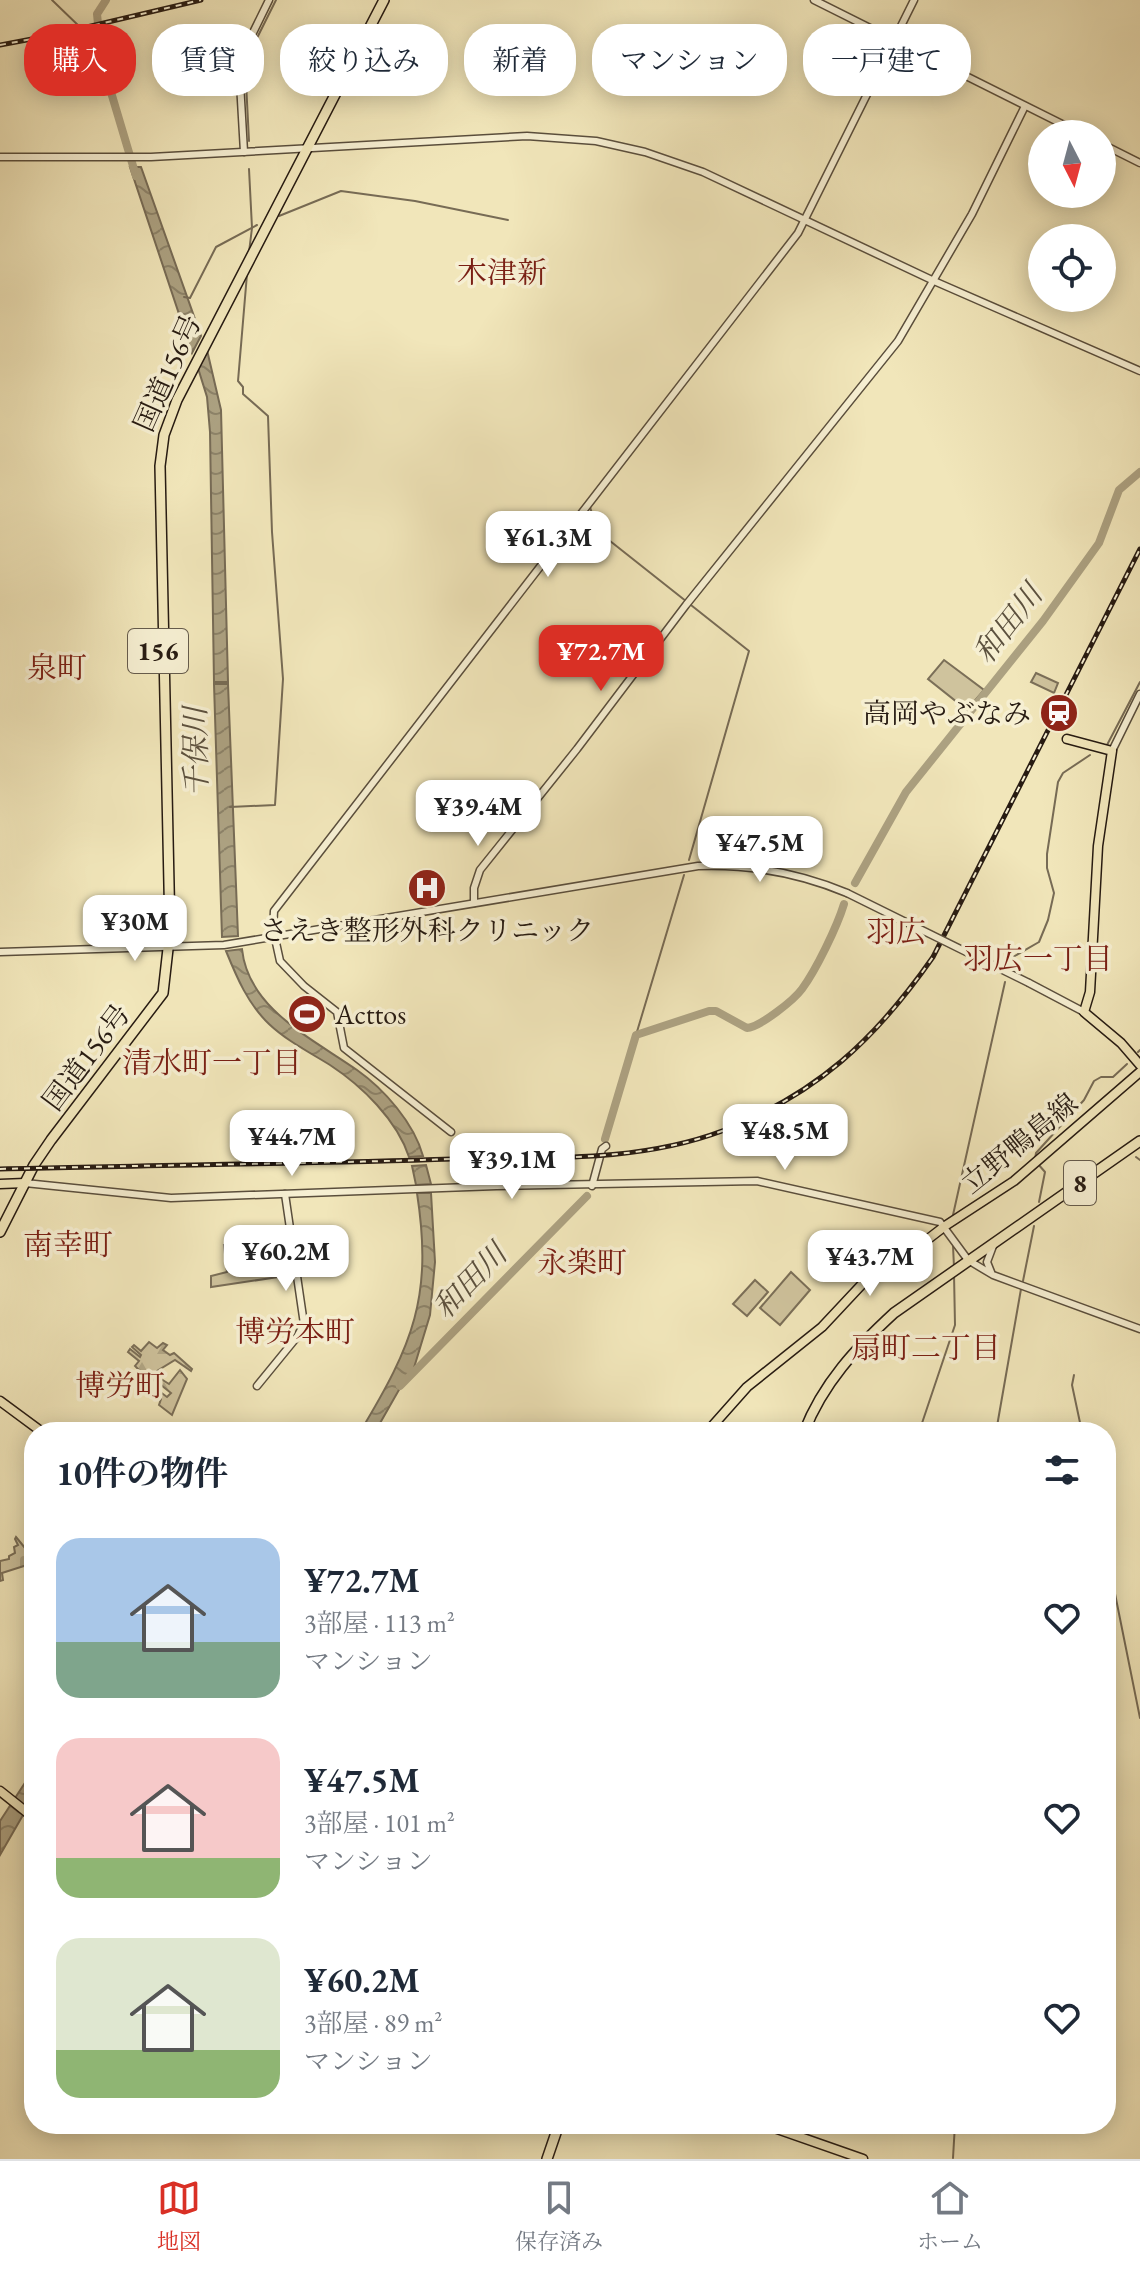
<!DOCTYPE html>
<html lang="ja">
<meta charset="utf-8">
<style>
:root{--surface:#fff;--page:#f2f2f3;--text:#1f2937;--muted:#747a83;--line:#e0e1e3;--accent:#d93025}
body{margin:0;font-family:"EB Garamond","Noto Serif JP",serif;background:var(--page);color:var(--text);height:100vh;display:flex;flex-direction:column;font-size:30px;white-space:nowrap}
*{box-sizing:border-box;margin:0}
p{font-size:26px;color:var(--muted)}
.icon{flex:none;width:44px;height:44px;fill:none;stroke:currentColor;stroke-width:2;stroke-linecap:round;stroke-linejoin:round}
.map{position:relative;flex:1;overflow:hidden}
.panel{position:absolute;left:24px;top:1422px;width:1092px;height:712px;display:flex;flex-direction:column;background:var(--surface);border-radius:32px;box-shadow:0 4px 20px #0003}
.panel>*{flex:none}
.hud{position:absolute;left:24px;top:24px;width:1092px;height:72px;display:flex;gap:16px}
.needle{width:52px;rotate:174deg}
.fabs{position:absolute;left:1028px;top:120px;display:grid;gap:16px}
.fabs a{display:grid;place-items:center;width:88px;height:88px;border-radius:50%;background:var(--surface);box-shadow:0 4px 20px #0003;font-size:40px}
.price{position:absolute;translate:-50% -68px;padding:0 18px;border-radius:16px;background:#fff;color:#222;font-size:26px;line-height:52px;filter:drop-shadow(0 2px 4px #0008)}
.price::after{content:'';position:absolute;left:50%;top:48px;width:24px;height:18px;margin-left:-12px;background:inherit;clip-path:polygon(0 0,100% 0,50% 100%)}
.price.selected{background:var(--accent);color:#fff}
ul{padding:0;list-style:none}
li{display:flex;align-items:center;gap:24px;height:200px;padding:0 32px}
li span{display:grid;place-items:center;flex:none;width:224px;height:160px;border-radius:24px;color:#555}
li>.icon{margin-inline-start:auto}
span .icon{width:96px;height:96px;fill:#fffc;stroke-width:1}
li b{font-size:34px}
h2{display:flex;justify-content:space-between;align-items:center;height:96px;padding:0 32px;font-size:34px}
.chip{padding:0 28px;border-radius:32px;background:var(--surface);box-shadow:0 4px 20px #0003;font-size:28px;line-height:72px}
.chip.selected{background:var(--accent);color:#fff}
.tab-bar{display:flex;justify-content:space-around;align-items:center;height:112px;border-top:2px solid var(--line);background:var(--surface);font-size:22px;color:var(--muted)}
.tab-bar a{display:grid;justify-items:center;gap:4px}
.tab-bar .selected{color:var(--accent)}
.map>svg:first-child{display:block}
.forest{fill:url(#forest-firs);stroke:#7b6f58;stroke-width:2}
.cemetery{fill:url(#cemetery-stones);stroke:#7b6f58;stroke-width:2}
.park{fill:#cfc39d;stroke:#7b6f58;stroke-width:2}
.water{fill:url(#water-waves);stroke:#776b55;stroke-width:2}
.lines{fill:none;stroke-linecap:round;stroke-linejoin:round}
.stream{stroke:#776b55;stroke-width:2}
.river{stroke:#aca181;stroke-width:8}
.minor-casing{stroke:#5a4e3c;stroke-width:9}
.major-casing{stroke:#271b12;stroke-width:11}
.highway-casing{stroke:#271b12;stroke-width:12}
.minor{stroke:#f6efd2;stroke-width:6}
.major{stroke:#f1e6ba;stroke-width:8}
.highway{stroke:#f1e6ba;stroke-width:9}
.rail-casing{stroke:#271b12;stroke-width:5}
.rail{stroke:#f6efd2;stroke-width:2;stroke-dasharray:6;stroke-linecap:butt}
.minor-bridge-casing{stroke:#5a4e3c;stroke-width:9;stroke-linecap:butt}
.minor-bridge{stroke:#f6efd2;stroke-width:6}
.labels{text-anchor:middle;stroke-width:7;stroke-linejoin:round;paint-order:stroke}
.shield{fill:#f6efd2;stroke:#655b4c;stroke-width:2}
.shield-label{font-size:26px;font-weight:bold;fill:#271b12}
.street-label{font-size:28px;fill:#271b12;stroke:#f6efd2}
.poi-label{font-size:28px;fill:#271b12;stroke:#f6efd2;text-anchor:end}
.neighbourhood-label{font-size:30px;fill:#7a1f14;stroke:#f6efd2}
.water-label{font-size:30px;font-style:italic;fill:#5c513e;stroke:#f6efd2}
</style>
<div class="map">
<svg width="1140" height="2159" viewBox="0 0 1140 2159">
<defs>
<pattern id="forest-firs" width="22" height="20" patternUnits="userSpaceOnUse" patternTransform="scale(2)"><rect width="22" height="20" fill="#cfc39d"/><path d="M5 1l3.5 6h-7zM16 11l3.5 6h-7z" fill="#b2a786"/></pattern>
<pattern id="cemetery-stones" width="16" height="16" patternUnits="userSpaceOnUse" patternTransform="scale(2)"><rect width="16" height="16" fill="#cfc39d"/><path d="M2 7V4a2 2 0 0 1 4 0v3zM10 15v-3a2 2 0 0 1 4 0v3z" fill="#b2a786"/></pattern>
<pattern id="water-waves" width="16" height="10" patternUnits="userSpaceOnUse" patternTransform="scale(2)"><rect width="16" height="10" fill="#aca181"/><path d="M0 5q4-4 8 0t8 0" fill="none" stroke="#8c8268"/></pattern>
</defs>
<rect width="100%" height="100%" fill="#f1e6ba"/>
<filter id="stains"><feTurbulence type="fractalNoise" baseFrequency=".0025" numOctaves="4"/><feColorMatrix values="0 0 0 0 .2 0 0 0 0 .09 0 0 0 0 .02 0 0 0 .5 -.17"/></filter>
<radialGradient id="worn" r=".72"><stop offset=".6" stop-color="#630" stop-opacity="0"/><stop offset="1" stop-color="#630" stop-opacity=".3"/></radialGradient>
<polygon class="forest" points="149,1342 157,1348 163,1343 167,1345 163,1350 170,1355 174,1353 192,1369 191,1371 175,1360 157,1371 158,1377 169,1384 180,1370 187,1379 172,1415 159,1405 161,1399 156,1394 159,1391 167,1397 171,1393 156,1381 139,1376 141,1372 135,1366 139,1361 128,1352 130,1349 140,1357 141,1355 132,1347 134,1345 141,1351"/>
<polygon class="cemetery" points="16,1537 25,1548 27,1565 2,1573 3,1580 0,1581 0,1561 9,1559 9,1556 15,1553 14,1547 18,1545 15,1539"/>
<g class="park">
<polygon points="908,26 920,32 914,47 900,38 905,27"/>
<polygon points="898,46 910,52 900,74 886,67 895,47"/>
<polygon points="944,660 984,690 967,710 928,679"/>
<polygon points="1036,673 1058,683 1054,693 1031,682"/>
<polygon points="283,1229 292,1275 211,1287 211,1276 227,1272 224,1245 235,1245 235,1239 242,1240 243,1237 249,1237 250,1234"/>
<polygon points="791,1272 810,1290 780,1325 760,1308"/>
<polygon points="755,1280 768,1292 747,1316 733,1304"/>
</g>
<g class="water">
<polygon points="130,167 141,167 201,336 192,353"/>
<polygon points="207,350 221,410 228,682 214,682 210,432 207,397 198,368"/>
<polygon points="214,684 228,684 238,936 222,937"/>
<path d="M242,949c6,60 71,90 115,121 27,19 57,53 66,86l-14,1c-12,-37 -47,-71 -79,-92 -21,-13 -43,-24 -61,-41 -21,-20 -32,-46 -43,-73z"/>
<polygon points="426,1165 431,1184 416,1185 412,1166"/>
<path d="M417,1193h14l4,69 -5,53 -17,56 -13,17 -25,44h-15c53,-88 73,-135 57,-239z"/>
<polygon points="34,1769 34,1796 0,1855 0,1821"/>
</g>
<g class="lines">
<g class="stream">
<polyline points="52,0 83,30 99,35"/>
<polyline points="250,52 276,0"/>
<polyline points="246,77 249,57"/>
<polyline points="246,82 249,141"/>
<polyline points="279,216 341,191 415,201 508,220"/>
<polyline points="249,252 252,228 249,169"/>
<polyline points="184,297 190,298 216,247 257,225"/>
<polyline points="590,507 597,530 605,537 749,651 689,860"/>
<polyline points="1107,745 1140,682"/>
<polyline points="230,807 275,805 283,679 272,532 268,416 243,394 243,387 238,381 247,274"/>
<polyline points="1009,962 1013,957 1039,942 1048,920 1054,893 1047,868 1047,854 1058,782 1063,773 1090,755"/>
<polyline points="636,1035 684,875"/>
<polyline points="1138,1052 1140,1050"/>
<polyline points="1136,1157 1140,1160"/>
<polyline points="1035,1159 1036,1153 1084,1100 1094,1081 1101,1077 1113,1077 1127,1064"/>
<polyline points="1038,1164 1045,1172 1039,1202"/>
<polyline points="953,1215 1005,982"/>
<polyline points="953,1246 954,1267"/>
<polyline points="1023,1281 1034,1226"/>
<polyline points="1074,1375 1072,1385 1082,1432"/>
<polyline points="919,1432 955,1325 954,1274"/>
<polyline points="996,1432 1021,1289"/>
<polyline points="1106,1549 1140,1718"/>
<polyline points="953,2158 955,2124"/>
</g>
<g class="river">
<polyline points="106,0 97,14 102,62 136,176"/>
<polyline points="855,883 906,792 1043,621 1099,543 1119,490 1140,472"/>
<path d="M605,1139l31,-104 73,-24h7l31,17c13,-1 47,-28 55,-39 14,-19 35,-62 42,-85"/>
<polyline points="400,1386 587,1196"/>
</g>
<g class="minor-casing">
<g id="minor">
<polyline points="814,0 1082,134"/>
<polyline points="1102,144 1140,163"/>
<polyline points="244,152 240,83 244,51 269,0"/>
<polyline points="0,157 151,157 527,136 596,141 645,152 703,172 934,281 1140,371"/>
<polyline points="1112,751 1140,694"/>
<polyline points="474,903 474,888 480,870 577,749 686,605 898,341 972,214 1025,106"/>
<path d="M0,952l224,-7 474,-79c52,-2 101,7 149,27"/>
<polyline points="1029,983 1084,1012"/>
<polyline points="451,1132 344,1048 337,1012 304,986 280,961 273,929 274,911 798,233 914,0"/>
<polyline points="25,1183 171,1198 496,1186 757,1181 940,1222 968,1260 993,1275 1140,1329"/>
<polyline points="592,1186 602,1149 606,1146"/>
<polyline points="991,1272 987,1262 993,1246"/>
<polyline points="257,1386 297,1337 304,1324 285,1194"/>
</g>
</g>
<g class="major-casing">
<g id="major">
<polyline points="1067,739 1112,751 1098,846 1090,992 1084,1012 1121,1043 1140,1065"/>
<polyline points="0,1184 25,1183"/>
<polyline points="0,1401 42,1432"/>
<polyline points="707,1432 747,1387 822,1327 866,1280 906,1256 945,1226 1014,1181 1140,1072"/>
<polyline points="0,1791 34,1818"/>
<polyline points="763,2124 863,2159"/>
</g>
</g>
<g class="highway-casing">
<g id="highway">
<polyline points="163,902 163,933 166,943"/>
<polyline points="0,1232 34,1165 51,1140 163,993 170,931 160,466 164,435 177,400 384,0"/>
<path d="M804,1432c19,-49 52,-84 90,-119l246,-172"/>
<polyline points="547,2159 559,2124"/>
</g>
</g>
<use href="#minor" class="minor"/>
<use href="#major" class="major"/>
<use href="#highway" class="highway"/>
<g class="rail-casing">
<g id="rail">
<polyline points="0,45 53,35 201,0"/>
<path d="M0,1169c151,-4 302,-5 453,-10 90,-2 184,4 269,-28 95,-37 153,-91 211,-174l207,-408"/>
</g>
</g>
<use href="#rail" class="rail"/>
<g class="minor-bridge-casing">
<polyline id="minor-bridge" points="847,893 1029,983"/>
</g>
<use href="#minor-bridge" class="minor-bridge"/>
</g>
<defs>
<g id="station-disc" transform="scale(2)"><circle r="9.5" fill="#8f2418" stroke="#f6efd2"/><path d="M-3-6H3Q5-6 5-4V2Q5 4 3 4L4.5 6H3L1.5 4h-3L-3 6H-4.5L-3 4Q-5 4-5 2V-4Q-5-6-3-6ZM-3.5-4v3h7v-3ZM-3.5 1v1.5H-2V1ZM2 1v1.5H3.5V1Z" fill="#fff"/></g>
<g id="hospital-disc" transform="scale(2)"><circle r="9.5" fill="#8f2418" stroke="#f6efd2"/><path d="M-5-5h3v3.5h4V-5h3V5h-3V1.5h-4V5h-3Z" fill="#fff"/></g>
<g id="stadium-disc" transform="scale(2)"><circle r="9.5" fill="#8f2418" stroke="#f6efd2"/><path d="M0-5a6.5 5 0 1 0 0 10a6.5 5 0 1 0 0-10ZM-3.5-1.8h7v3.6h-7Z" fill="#fff"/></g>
</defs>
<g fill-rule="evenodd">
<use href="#station-disc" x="1059" y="713"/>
<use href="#hospital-disc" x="427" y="888"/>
<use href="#stadium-disc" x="307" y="1014"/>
</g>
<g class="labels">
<g class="shield">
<rect x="128" y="629" width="60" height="44" rx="6"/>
<rect x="1064" y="1161" width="32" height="44" rx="6"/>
</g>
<g class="shield-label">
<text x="158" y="660">156</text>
<text x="1080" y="1192">8</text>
</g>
<g class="street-label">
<text transform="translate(167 373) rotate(-66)" y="10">国道156号</text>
<text transform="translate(86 1057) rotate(-53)" y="10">国道156号</text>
<text transform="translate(1019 1143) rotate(-39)" y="10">立野鴨島線</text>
</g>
<g class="poi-label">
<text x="1031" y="723">高岡やぶなみ</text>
<text x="427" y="940" text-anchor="middle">さえき整形外科クリニック</text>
<text x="335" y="1024" text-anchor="start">Acttos</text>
</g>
<g class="neighbourhood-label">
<text x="502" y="283">木津新</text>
<text x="57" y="678">泉町</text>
<text x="896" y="942">羽広</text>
<text x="1038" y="969">羽広一丁目</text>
<text x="212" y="1073">清水町一丁目</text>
<text x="68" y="1255">南幸町</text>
<text x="582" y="1273">永楽町</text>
<text x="295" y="1342">博労本町</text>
<text x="926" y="1358">扇町二丁目</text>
<text x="120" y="1396">博労町</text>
</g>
<g class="water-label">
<text transform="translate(1008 624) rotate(-52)" y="10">和田川</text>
<text transform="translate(196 752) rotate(-91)" y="10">千保川</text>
<text transform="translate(470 1281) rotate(-46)" y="10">和田川</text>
</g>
</g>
<rect width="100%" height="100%" filter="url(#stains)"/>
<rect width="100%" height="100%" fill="url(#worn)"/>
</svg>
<div class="fabs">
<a><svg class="needle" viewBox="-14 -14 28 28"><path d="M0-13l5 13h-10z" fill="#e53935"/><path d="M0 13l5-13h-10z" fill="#747a83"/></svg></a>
<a><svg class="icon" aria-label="locate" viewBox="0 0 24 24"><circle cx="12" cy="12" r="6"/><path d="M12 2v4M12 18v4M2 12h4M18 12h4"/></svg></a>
</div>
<b class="price" style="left:548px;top:579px">¥61.3M</b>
<b class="price selected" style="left:601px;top:693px">¥72.7M</b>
<b class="price" style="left:478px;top:848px">¥39.4M</b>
<b class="price" style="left:760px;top:884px">¥47.5M</b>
<b class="price" style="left:135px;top:963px">¥30M</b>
<b class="price" style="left:785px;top:1172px">¥48.5M</b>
<b class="price" style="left:292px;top:1178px">¥44.7M</b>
<b class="price" style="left:512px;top:1201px">¥39.1M</b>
<b class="price" style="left:286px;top:1293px">¥60.2M</b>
<b class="price" style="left:870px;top:1298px">¥43.7M</b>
<div class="hud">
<a class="chip selected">購入</a>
<a class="chip">賃貸</a>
<a class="chip">絞り込み</a>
<a class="chip">新着</a>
<a class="chip">マンション</a>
<a class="chip">一戸建て</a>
</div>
<section class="panel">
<h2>10件の物件<svg class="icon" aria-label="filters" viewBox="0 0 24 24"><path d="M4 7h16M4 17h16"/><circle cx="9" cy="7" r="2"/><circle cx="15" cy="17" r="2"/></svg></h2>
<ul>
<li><span style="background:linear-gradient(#a9c7e8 65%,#7fa58c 0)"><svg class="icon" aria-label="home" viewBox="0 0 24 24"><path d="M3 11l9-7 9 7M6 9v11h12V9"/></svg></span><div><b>¥72.7M</b><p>3部屋 · 113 m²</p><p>マンション</p></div><svg class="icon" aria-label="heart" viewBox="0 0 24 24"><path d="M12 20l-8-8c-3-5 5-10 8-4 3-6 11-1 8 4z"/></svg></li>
<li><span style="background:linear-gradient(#f6c9c9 75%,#8fb573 0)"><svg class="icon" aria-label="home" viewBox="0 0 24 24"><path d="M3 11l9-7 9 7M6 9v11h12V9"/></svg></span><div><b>¥47.5M</b><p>3部屋 · 101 m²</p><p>マンション</p></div><svg class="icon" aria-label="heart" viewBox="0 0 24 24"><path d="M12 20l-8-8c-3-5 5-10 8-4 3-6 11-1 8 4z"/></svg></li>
<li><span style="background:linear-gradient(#dfe7d0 70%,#8fb573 0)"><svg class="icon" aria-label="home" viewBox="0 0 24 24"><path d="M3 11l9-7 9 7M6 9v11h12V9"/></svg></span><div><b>¥60.2M</b><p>3部屋 · 89 m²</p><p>マンション</p></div><svg class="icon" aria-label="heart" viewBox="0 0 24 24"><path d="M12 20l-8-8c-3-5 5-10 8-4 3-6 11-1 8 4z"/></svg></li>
</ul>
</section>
</div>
<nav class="tab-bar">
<a class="selected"><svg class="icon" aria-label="map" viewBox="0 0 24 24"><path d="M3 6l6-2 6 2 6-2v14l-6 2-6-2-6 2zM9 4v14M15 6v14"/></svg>地図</a>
<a><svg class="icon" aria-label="saved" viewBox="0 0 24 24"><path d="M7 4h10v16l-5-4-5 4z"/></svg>保存済み</a>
<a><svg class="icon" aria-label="home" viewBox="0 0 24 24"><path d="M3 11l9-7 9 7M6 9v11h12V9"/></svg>ホーム</a>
</nav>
